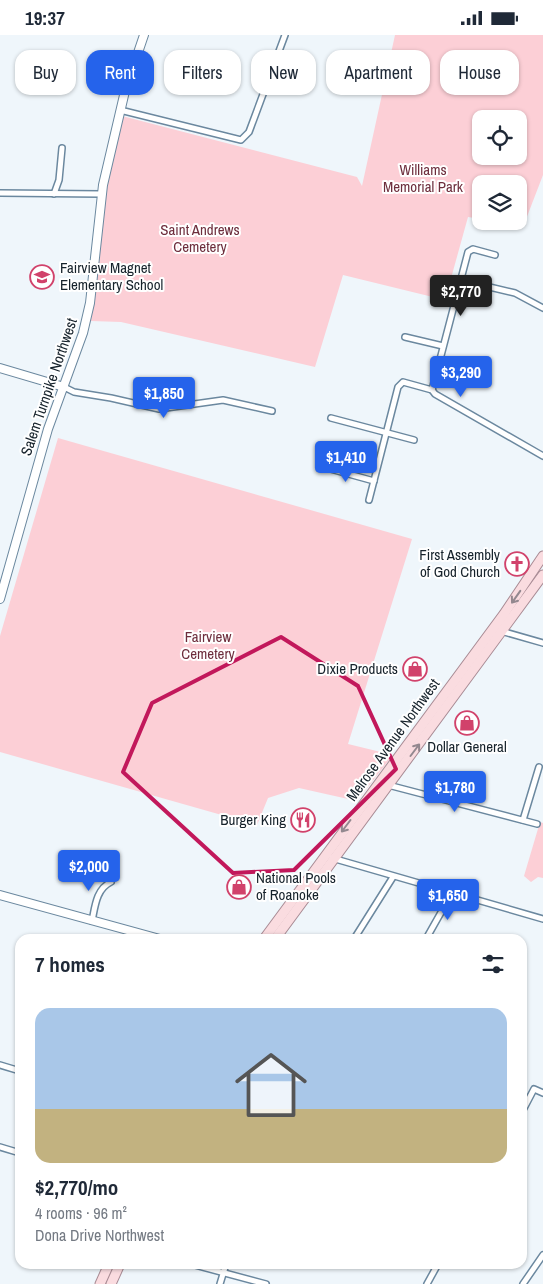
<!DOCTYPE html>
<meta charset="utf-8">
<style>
:root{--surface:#fff;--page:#f2f2f3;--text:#1f2937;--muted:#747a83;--line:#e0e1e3;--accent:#2563eb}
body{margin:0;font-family:"Archivo Narrow",sans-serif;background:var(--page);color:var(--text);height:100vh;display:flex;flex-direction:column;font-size:19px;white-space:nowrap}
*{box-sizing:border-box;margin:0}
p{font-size:16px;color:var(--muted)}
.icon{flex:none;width:28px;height:28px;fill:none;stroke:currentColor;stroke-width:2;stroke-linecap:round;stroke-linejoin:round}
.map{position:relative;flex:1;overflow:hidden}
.panel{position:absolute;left:15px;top:899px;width:512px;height:335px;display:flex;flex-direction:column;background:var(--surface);border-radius:15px;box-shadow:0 1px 4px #0004}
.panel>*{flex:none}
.hud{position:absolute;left:15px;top:15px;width:514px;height:45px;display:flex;gap:10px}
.tools{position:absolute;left:472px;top:75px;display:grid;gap:10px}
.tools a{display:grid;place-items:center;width:55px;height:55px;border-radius:10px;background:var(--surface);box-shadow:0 1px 4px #0004;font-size:25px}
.price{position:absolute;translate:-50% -42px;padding:0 11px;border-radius:5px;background:var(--accent);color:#fff;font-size:16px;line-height:32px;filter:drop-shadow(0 1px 2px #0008)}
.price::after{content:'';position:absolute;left:50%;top:30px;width:15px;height:11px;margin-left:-8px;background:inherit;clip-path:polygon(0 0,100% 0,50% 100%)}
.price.current{background:#222;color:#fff}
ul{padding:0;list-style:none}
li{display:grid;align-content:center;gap:10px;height:265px;padding:0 20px}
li+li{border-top:1px solid var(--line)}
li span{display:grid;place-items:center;height:155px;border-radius:15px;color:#555}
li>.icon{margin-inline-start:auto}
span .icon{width:90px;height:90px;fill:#fffc;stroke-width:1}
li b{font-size:21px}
h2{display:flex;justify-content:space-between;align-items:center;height:60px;padding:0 20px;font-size:21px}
.pill{padding:0 18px;border-radius:15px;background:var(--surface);box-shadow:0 1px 4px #0004;font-size:18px;line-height:45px}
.pill.current{background:var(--accent);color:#fff}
.status{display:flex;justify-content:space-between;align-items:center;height:35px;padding:0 25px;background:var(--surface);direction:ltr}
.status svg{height:14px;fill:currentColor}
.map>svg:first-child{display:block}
.green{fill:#fccfd6;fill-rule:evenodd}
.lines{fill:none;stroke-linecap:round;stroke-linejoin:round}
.street-casing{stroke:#6b889f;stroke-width:8}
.secondary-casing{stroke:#6b889f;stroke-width:10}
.primary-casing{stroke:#a88b94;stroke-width:11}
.street{stroke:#fff;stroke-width:5}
.secondary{stroke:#fff;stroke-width:8}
.primary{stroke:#fadce0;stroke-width:9}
.oneway{stroke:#93888f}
.marked{fill:none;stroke:#c2185b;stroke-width:4;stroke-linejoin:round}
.labels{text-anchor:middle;stroke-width:4;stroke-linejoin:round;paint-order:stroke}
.park-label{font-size:15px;fill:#6d2d3c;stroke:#fff}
.poi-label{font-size:15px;fill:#16222b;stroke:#fff;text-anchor:end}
.street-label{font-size:15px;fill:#16222b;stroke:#fff}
</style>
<div class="status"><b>19:37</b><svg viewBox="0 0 49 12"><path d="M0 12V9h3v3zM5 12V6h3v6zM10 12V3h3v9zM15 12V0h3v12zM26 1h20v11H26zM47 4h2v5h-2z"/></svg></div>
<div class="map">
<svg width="543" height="1249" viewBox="0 0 543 1249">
<rect width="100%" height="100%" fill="#eff6fb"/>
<g class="green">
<path d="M395,0h148v140l-20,52 -30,-6h26v-37h-38v35l-13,-2 -23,83 -102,-25 -28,92 -194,-45 -30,-1 15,-137 16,-68 235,61 5,9zM481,84h38v37h-38z"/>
<polygon points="58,403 412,504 348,709 393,720 357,766 299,753 268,763 257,790 0,717 0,601"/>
<polygon points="540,787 543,788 543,843 538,842 531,847 524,841"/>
</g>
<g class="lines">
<g class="street-casing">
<g id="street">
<polyline points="120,75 241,105 249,97 285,0"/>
<polyline points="0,158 101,159"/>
<polyline points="54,159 59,145 62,113"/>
<polyline points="460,245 515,258 543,273"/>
<polyline points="405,302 443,311"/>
<polyline points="64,352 74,357 111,363 159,374 223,365 272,376"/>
<polyline points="432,355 468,217 473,214 495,220"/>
<polyline points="331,383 414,405"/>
<polyline points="323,432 374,446"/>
<polyline points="369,465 398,352 403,347 432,355 435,359 543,421"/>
<polyline points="501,596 543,608"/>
<polyline points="388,750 537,789"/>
<polyline points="523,785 539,732"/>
<polyline points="332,823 543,884"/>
<path d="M92,886c3,-14 4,-32 19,-39"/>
<polyline points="354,904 393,842"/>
<polyline points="426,904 452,858"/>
<polyline points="0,1030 20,1036"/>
<polyline points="522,1077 534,1054 543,1058"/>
<polyline points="0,1112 20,1118"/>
<polyline points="191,1229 266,1249"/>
<polyline points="220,1249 226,1229"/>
<polyline points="427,1249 438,1229"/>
<polyline points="523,1249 543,1220"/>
</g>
</g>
<g class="secondary-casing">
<g id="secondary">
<polyline points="0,333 64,352"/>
<polyline points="0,564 48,394 83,298 90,268 103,150 125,56 144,0"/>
<polyline points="0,860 160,904"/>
</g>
</g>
<g class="primary-casing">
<g id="primary">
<polyline points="264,904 504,579 543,521"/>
<polyline points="275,904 543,540"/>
<polyline points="100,1249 109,1229"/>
<polyline points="111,1249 120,1229"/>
</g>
</g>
<use href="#street" class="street"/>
<use href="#secondary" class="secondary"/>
<use href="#primary" class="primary"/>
</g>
<defs><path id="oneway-shaft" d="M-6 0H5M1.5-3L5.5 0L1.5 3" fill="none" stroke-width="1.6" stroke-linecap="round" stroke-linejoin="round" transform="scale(1.25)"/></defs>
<g class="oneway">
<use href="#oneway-shaft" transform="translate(516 562) rotate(125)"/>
<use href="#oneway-shaft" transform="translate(415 715) rotate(-53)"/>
<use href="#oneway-shaft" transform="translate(346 791) rotate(127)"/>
</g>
<path class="marked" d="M281,602l77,49 38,83 -102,101 -61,3 -110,-101 29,-69z"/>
<defs>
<g id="school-ring" transform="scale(1.25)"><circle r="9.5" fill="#fff" stroke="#d1426b" stroke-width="1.5"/><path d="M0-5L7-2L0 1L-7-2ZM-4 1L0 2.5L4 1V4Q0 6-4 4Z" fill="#d1426b"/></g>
<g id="church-ring" transform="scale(1.25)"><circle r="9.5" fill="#fff" stroke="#d1426b" stroke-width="1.5"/><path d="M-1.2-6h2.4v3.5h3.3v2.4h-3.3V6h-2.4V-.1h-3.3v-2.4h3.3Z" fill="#d1426b"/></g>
<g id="shop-ring" transform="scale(1.25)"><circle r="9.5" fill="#fff" stroke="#d1426b" stroke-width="1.5"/><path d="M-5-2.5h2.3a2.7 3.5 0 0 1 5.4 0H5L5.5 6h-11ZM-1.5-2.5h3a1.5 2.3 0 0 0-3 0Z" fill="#d1426b"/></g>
<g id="restaurant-ring" transform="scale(1.25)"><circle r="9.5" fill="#fff" stroke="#d1426b" stroke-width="1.5"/><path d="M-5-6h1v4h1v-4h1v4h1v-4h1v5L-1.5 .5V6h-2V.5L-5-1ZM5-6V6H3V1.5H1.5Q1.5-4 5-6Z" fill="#d1426b"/></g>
</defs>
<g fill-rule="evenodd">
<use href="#school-ring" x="42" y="242"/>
<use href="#church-ring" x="517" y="529"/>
<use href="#shop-ring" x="415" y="634"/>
<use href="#shop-ring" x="467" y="688"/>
<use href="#restaurant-ring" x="303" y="785"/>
<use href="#shop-ring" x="239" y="852"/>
</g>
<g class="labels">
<g class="park-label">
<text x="423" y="140">Williams<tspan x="423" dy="17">Memorial Park</tspan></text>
<text x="200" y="200">Saint Andrews<tspan x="200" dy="17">Cemetery</tspan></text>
<text x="208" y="607">Fairview<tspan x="208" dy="17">Cemetery</tspan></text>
</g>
<g class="poi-label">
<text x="60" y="238" text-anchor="start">Fairview Magnet<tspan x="60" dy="17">Elementary School</tspan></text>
<text x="500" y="525">First Assembly<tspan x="500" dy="17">of God Church</tspan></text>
<text x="398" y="639">Dixie Products</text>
<text x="467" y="717" text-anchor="middle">Dollar General</text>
<text x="286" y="790">Burger King</text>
<text x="256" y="848" text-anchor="start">National Pools<tspan x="256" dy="17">of Roanoke</tspan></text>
</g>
<g class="street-label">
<text transform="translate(49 352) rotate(-71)" y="5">Salem Turnpike Northwest</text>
<text transform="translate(393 705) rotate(-54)" y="5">Melrose Avenue Northwest</text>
</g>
</g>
</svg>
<div class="tools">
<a><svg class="icon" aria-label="locate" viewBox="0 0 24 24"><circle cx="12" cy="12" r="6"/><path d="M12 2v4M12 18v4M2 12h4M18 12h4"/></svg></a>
<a><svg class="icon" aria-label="layers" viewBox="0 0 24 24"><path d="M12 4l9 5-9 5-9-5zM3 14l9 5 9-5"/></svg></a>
</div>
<b class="price current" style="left:461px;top:282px">$2,770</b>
<b class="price" style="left:461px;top:363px">$3,290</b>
<b class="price" style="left:164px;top:384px">$1,850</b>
<b class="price" style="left:346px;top:448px">$1,410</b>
<b class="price" style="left:455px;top:778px">$1,780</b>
<b class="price" style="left:89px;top:857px">$2,000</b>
<b class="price" style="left:448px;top:886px">$1,650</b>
<div class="hud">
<a class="pill">Buy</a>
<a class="pill current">Rent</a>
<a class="pill">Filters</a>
<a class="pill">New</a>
<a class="pill">Apartment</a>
<a class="pill">House</a>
</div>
<section class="panel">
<h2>7 homes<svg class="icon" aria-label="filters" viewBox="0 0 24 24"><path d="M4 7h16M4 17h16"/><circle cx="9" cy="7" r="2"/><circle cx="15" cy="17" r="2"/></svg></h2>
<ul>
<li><span style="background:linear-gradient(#a9c7e8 65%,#c2b280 0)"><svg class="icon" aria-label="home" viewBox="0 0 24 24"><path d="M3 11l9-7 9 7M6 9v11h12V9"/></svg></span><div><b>$2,770/mo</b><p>4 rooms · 96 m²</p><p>Dona Drive Northwest</p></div></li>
</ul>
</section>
</div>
